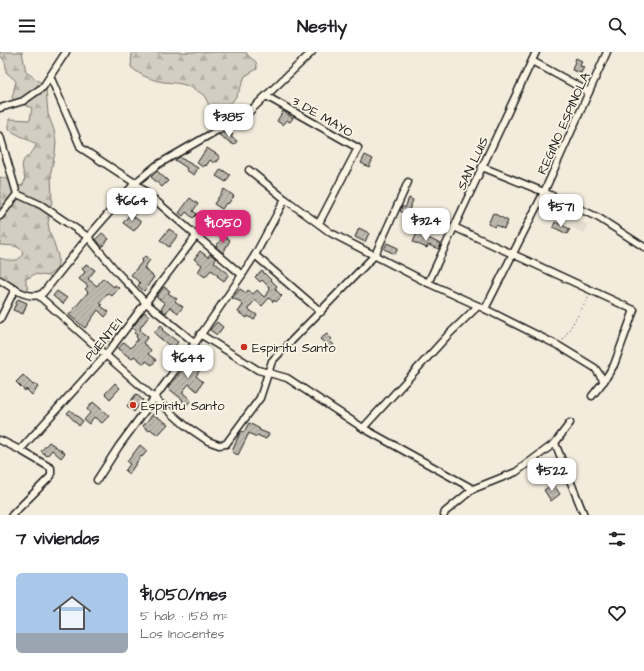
<!DOCTYPE html>
<html lang="es">
<meta charset="utf-8">
<style>
:root{--surface:#fff;--page:#f2f2f2;--text:#202124;--muted:#757577;--line:#e0e0e0;--accent:#db2777}
body{margin:0;font-family:"Architects Daughter",sans-serif;background:var(--page);color:var(--text);height:100vh;display:flex;flex-direction:column;font-size:15px;white-space:nowrap}
*{box-sizing:border-box;margin:0}
p{font-size:13px;color:var(--muted)}
.icon{flex:none;width:22px;height:22px;fill:none;stroke:currentColor;stroke-width:2;stroke-linecap:round;stroke-linejoin:round}
.map{position:relative;height:463px;overflow:hidden}
.panel{display:flex;flex-direction:column;background:var(--surface);flex:1}
.panel>*{flex:none}
.price{position:absolute;translate:-50% -34px;padding:0 9px;border-radius:8px;background:#fff;color:#222;font-size:13px;line-height:26px;filter:drop-shadow(0 1px 2px #0008)}
.price::after{content:'';position:absolute;left:50%;top:24px;width:12px;height:9px;margin-left:-6px;background:inherit;clip-path:polygon(0 0,100% 0,50% 100%)}
.price.on{background:var(--accent);color:#fff}
ul{padding:0;list-style:none}
li{display:flex;align-items:center;gap:12px;height:100px;padding:0 16px}
li+li{border-top:1px solid var(--line)}
li span{display:grid;place-items:center;flex:none;width:112px;height:80px;border-radius:6px;color:#555}
li>.icon{margin-inline-start:auto}
span .icon{width:48px;height:48px;fill:#fffc;stroke-width:1}
li b{font-size:17px}
h2{display:flex;justify-content:space-between;align-items:center;height:48px;padding:0 16px;font-size:17px}
header{display:flex;justify-content:space-between;align-items:center;height:52px;padding:0 16px;background:var(--surface);font-size:18px;font-weight:700}
.map>svg:first-child{display:block}
.built{fill:#e3ddcf}
.forest{fill:url(#forest-firs);stroke:#78756e}
.building{fill:url(#building-hatch);stroke:#1c1c1c}
.lines{fill:none;stroke-linecap:round;stroke-linejoin:round}
.minor-casing{stroke:#1c1c1c;stroke-width:9}
.path{stroke:#1c1c1c;stroke-width:1;stroke-dasharray:1 3;stroke-linecap:butt}
.minor{stroke:#fcf5e5;stroke-width:6}
.poi-dot{fill:#c8321e;stroke:#fcf5e5;stroke-width:1.5}
.labels{text-anchor:middle;stroke-width:3.5;stroke-linejoin:round;paint-order:stroke}
.street-label{font-size:13px;fill:#1c1c1c;stroke:#fcf5e5}
.poi-label{font-size:13px;fill:#1c1c1c;stroke:#fcf5e5;text-anchor:start}
</style>
<header><svg class="icon" aria-label="menu" viewBox="0 0 24 24"><path d="M4 6h16M4 12h16M4 18h16"/></svg>Nestly<svg class="icon" aria-label="search" viewBox="0 0 24 24"><circle cx="10" cy="10" r="6"/><path d="M15 15l6 6"/></svg></header>
<div class="map">
<svg width="644" height="463" viewBox="0 0 644 463">
<defs>
<pattern id="forest-firs" width="22" height="20" patternUnits="userSpaceOnUse"><rect width="22" height="20" fill="#d3cec1"/><path d="M5 1l3.5 6h-7zM16 11l3.5 6h-7z" fill="#b5b0a5"/></pattern>
<pattern id="building-hatch" width="6" height="6" patternUnits="userSpaceOnUse"><rect width="6" height="6" fill="#beb9ae"/><path d="M-1 1l2-2M0 6l6-6M5 7l2-2" fill="none" stroke="#a39e95"/></pattern>
</defs>
<rect width="100%" height="100%" fill="#f3ecdd"/>
<filter id="ink" filterUnits="userSpaceOnUse"><feTurbulence type="fractalNoise" baseFrequency=".025" numOctaves="2"/><feDisplacementMap in="SourceGraphic" scale="8" xChannelSelector="R" yChannelSelector="G"/><feConvolveMatrix kernelMatrix="1 2 1 2 8 2 1 2 1" color-interpolation-filters="sRGB"/></filter>
<g filter="url(#ink)">
<polygon class="built" points="548,155 588,173 584,181 544,163"/>
<g class="forest">
<path d="M0,0h22l4,20 14,10 6,7 2,25 6,16 2,12 -1,11 -4,18 1,30 -4,22 2,11 4,9 4,13v8l-1,5 -9,7 -13,-2 -9,5v5l2,4 -3,5 -25,-13v-22c9,3 21,5 23,-6 -5,-8 -14,-6 -23,-7v-68l7,2 11,7 5,-1c5,-9 -3,-14 0,-23 2,-6 11,-8 13,-18l-25,-13 -2,-3v-9l21,1 2,-12 -17,-7 -3,-3 4,-17 -10,-9c0,-8 0,-11 -6,-16z"/>
<path d="M132,0h114c4,9 12,6 11,17l-12,7c-6,17 -11,29 -28,37 -9,-3 -7,-7 -11,-14 -2,-5 -10,-9 -14,-11 -9,-5 -18,-5 -28,-6 -13,-2 -23,-6 -33,-15z"/>
</g>
<g class="building">
<polygon points="576,6 582,9 580,14 584,15 581,21 572,18"/>
<polygon points="283,59 293,66 290,70 286,68 283,73 277,69"/>
<polygon points="223,80 226,82 228,80 233,83 231,85 237,89 234,93 219,83"/>
<polygon points="207,96 218,103 218,104 220,106 217,110 215,109 214,111 210,108 206,114 205,113 203,115 197,111"/>
<polygon points="365,103 373,107 369,115 361,111"/>
<polygon points="179,105 198,116 194,123 186,118 187,116 175,108"/>
<polygon points="221,117 230,123 226,130 216,124"/>
<polygon points="157,119 168,129 162,135 151,125"/>
<polygon points="224,137 234,144 228,152 226,151 222,157 214,152"/>
<polygon points="141,146 146,150 140,159 138,158 133,165 122,156 128,148 135,154"/>
<polygon points="190,146 198,152 193,159 197,162 193,166 186,160 183,164 179,161"/>
<polygon points="409,146 413,148 407,163 400,159 402,154 405,156"/>
<polygon points="493,161 508,169 504,177 496,173 495,175 488,172"/>
<polygon points="130,162 141,170 134,179 123,171"/>
<polygon points="417,168 425,172 420,181 412,177"/>
<polygon points="555,170 570,177 567,182 553,175"/>
<polygon points="359,176 369,181 365,190 355,185"/>
<polygon points="169,177 178,183 169,195 160,188"/>
<polygon points="102,181 109,187 102,195 96,187"/>
<polygon points="417,181 441,192 439,197 428,193 427,196 413,190"/>
<polygon points="223,184 230,188 223,201 216,195"/>
<polygon points="387,191 398,196 395,202 384,197"/>
<polygon points="200,199 208,205 210,202 213,204 216,207 214,210 229,222 224,229 217,224 218,223 211,218 205,225 198,220 202,213 194,207"/>
<polygon points="145,204 150,208 144,216 154,225 144,239 138,234 140,231 131,223 142,210 141,209"/>
<polygon points="86,212 95,218 88,227 97,234 103,226 114,235 115,233 119,236 112,244 108,241 100,251 102,253 101,254 109,260 105,265 98,258 85,276 69,263 88,240 85,237 88,234 79,227 85,220 82,217"/>
<polygon points="262,219 277,234 275,237 282,244 276,250 274,248 273,250 269,246 262,254 255,248 248,257 257,263 254,268 248,264 247,266 238,260 243,253 239,249 232,246 240,237 246,241 248,238 253,242 257,238 264,245 270,238 270,236 262,228 260,230 255,225"/>
<polygon points="164,235 170,239 168,241 177,247 175,249 183,255 178,261 170,255 166,261 161,257 165,251 156,245"/>
<polygon points="57,239 67,246 63,252 53,244"/>
<polygon points="18,247 27,251 23,262 13,258"/>
<polygon points="144,260 149,264 140,276 141,277 140,279 148,285 143,291 151,298 148,302 156,308 152,313 146,309 144,312 134,304 132,307 118,297 124,290 131,296 138,287 136,285 137,283 134,281 136,279 132,276"/>
<polygon points="217,270 223,275 217,283 210,278"/>
<polygon points="161,273 164,276 162,278 178,290 173,297 154,281"/>
<polygon points="107,280 112,284 103,295 98,290"/>
<polygon points="327,282 332,287 330,289 334,293 331,297 320,287"/>
<polygon points="197,298 204,303 195,314 200,318 196,324 203,330 197,339 189,332 183,339 183,341 191,348 186,354 182,350 183,348 168,336 183,317 184,318 194,307 191,305"/>
<polygon points="23,323 33,333 35,332 38,335 32,343 26,337 25,339 16,330"/>
<polygon points="115,331 120,336 110,347 105,342"/>
<polygon points="136,342 143,348 134,360 127,354"/>
<polygon points="93,350 109,364 102,371 94,365 89,372 84,368 90,361 87,357"/>
<polygon points="70,358 83,369 79,374 67,361"/>
<polygon points="153,362 168,372 158,383 150,377 149,379 143,374"/>
<polygon points="249,371 260,377 259,378 269,382 266,387 257,383 256,385 249,381 238,403 232,400 240,380 241,379 244,380"/>
<polygon points="49,390 65,401 61,406 52,398 47,404 41,399"/>
<polygon points="140,393 147,399 142,405 141,404 129,422 125,419 130,412 127,410"/>
<polygon points="553,432 560,442 551,449 544,438"/>
</g>
<g class="lines">
<g class="minor-casing">
<g id="minor">
<polyline points="532,9 589,40"/>
<polyline points="50,24 81,96 135,131 242,223"/>
<polyline points="266,44 358,96 319,171"/>
<polyline points="0,56 23,49 43,35 66,0"/>
<polyline points="0,84 17,142 41,153 88,185 117,220 146,251 195,291"/>
<polyline points="482,115 544,140 599,166 644,195"/>
<polyline points="249,118 285,147 331,181 428,231 485,257 559,294 595,316 604,329"/>
<polyline points="0,164 17,142"/>
<polyline points="454,175 634,258 614,313 604,329 592,344"/>
<polyline points="255,203 321,260"/>
<path d="M0,228c11,7 30,22 43,13l45,-56 47,-54 22,-18 92,-53 63,-60"/>
<polyline points="428,231 536,0"/>
<polyline points="39,244 186,374 208,389 219,393 226,392 260,346 272,309 375,203 408,130"/>
<polyline points="485,257 544,140 607,0"/>
<polyline points="0,267 15,237"/>
<polyline points="200,282 258,318 287,326 363,376 473,437 445,460 444,463"/>
<polyline points="363,376 449,282 478,254"/>
<polyline points="0,388 20,398 51,416 51,424 12,463"/>
<polyline points="555,391 584,463"/>
<polyline points="20,398 106,303 196,184"/>
<polyline points="97,428 119,394 195,291 242,223 255,203 285,147"/>
<polyline points="473,437 516,420 555,391 570,371"/>
</g>
</g>
<polyline class="path" points="563,288 590,243"/>
<use href="#minor" class="minor"/>
</g>
</g>
<g class="poi-dot">
<circle cx="244" cy="295" r="4"/>
<circle cx="133" cy="353" r="4"/>
</g>
<g class="labels">
<g class="street-label">
<text transform="translate(323 64) rotate(30)" y="5">3 DE MAYO</text>
<text transform="translate(563 71) rotate(-66)" y="5">REGINO ESPINOLA</text>
<text transform="translate(472 111) rotate(-65)" y="5">SAN LUIS</text>
<text transform="translate(103 287) rotate(-51)" y="5">PUENTE'I</text>
</g>
<g class="poi-label">
<text x="252" y="300">Espiritu Santo</text>
<text x="141" y="358">Espíritu Santo</text>
</g>
</g>
</svg>
<b class="price" style="left:229px;top:86px">$385</b>
<b class="price" style="left:132px;top:170px">$664</b>
<b class="price" style="left:561px;top:176px">$571</b>
<b class="price" style="left:426px;top:190px">$324</b>
<b class="price on" style="left:223px;top:192px">$1,050</b>
<b class="price" style="left:188px;top:327px">$644</b>
<b class="price" style="left:552px;top:440px">$522</b>
</div>
<section class="panel">
<h2>7 viviendas<svg class="icon" aria-label="filters" viewBox="0 0 24 24"><path d="M4 7h16M4 17h16"/><circle cx="9" cy="7" r="2"/><circle cx="15" cy="17" r="2"/></svg></h2>
<ul>
<li><span style="background:linear-gradient(#a9c7e8 75%,#9aa5b1 0)"><svg class="icon" aria-label="home" viewBox="0 0 24 24"><path d="M3 11l9-7 9 7M6 9v11h12V9"/></svg></span><div><b>$1,050/mes</b><p>5 hab. · 158 m²</p><p>Los Inocentes</p></div><svg class="icon" aria-label="heart" viewBox="0 0 24 24"><path d="M12 20l-8-8c-3-5 5-10 8-4 3-6 11-1 8 4z"/></svg></li>
</ul>
</section>
